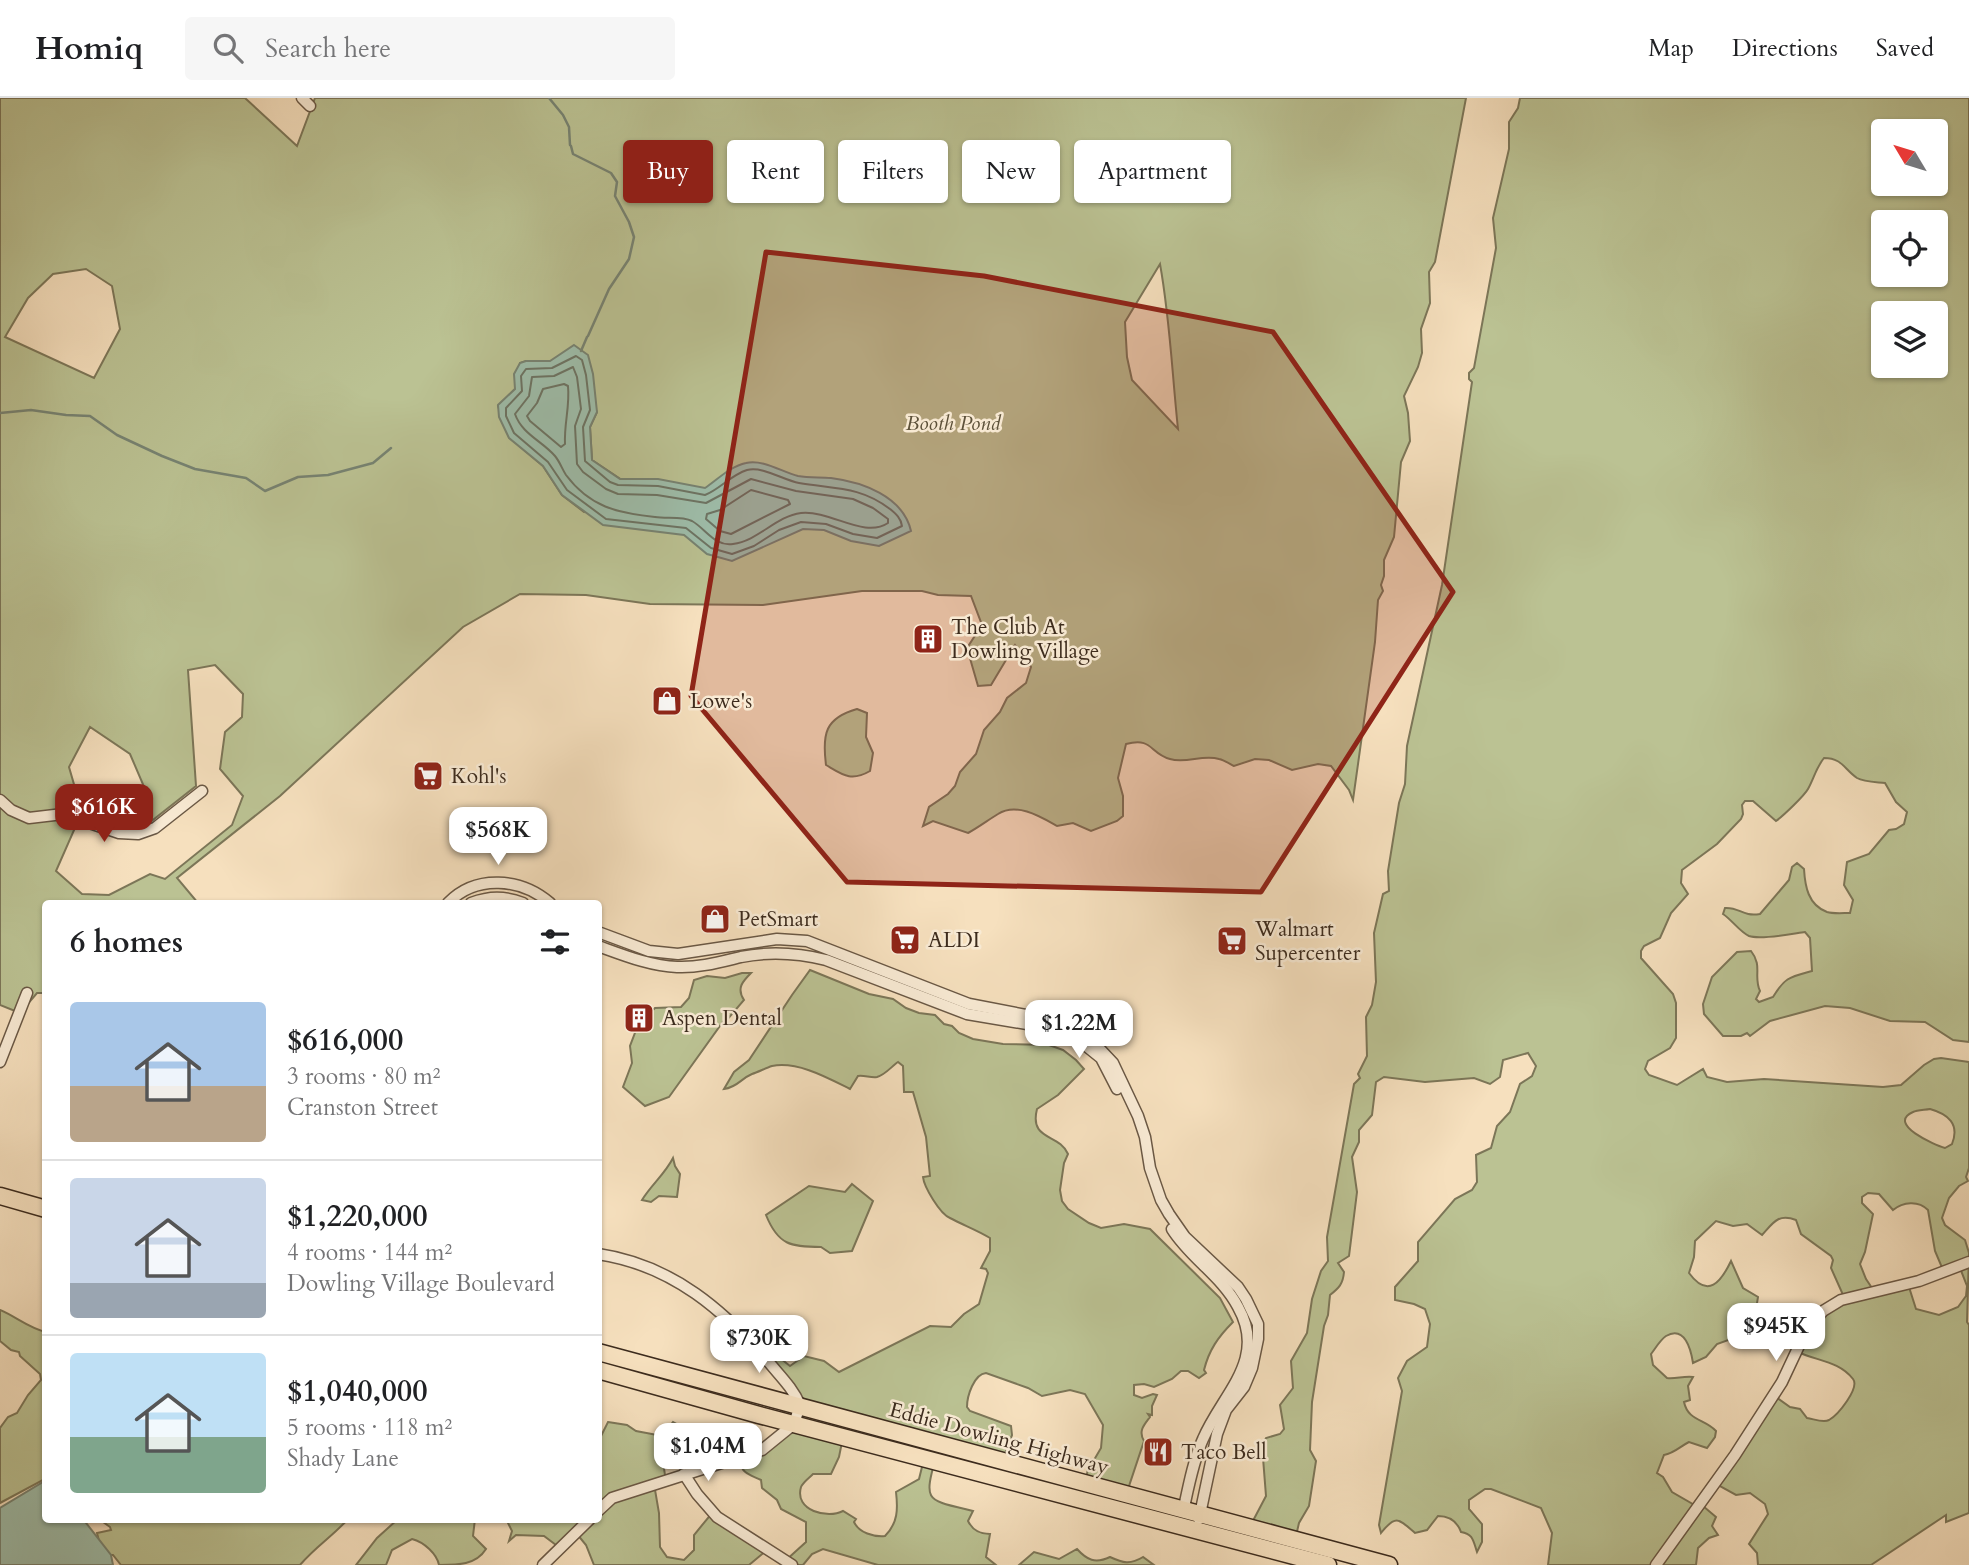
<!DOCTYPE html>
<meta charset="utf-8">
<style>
:root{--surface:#fff;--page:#f6f6f6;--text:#202124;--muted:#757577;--line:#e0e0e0;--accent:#8f2418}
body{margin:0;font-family:Cardo,serif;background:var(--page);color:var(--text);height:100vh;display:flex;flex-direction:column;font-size:26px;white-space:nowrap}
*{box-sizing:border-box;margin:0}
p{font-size:23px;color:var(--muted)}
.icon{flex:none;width:38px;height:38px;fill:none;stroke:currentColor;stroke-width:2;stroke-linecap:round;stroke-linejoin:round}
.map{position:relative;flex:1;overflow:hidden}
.sheet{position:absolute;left:42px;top:802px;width:560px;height:623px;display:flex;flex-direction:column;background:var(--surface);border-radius:7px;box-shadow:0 2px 5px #0004}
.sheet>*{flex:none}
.top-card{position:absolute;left:623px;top:42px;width:665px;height:63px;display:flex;gap:14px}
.needle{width:46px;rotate:308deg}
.fabs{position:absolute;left:1871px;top:21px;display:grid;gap:14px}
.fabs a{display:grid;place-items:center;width:77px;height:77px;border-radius:7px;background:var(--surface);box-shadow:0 2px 5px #0004;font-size:35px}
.price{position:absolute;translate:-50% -60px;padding:0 16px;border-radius:14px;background:#fff;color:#222;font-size:23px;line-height:46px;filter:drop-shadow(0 2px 4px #0008)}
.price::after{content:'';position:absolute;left:50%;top:42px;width:21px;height:16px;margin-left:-10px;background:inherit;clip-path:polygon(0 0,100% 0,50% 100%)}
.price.on{background:var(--accent);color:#fff}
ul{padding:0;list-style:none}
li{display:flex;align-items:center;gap:21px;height:175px;padding:0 28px}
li+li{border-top:2px solid var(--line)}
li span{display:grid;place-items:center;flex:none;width:196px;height:140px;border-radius:7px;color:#555}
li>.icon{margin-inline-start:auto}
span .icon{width:84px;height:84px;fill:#fffc;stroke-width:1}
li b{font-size:30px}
h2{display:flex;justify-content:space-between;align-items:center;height:84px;padding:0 28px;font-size:30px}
.pill{padding:0 24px;border-radius:7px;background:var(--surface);box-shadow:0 2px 5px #0004;font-size:24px;line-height:63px}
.pill.on{background:var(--accent);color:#fff}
header{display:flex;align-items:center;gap:42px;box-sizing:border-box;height:98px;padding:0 35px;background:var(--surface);border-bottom:2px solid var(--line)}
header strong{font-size:33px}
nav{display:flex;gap:38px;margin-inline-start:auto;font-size:24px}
.search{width:490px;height:63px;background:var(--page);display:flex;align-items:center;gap:18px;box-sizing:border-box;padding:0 24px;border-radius:7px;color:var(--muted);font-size:26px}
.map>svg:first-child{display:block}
.green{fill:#bbc293;stroke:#7c7658;stroke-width:2;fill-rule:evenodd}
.water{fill:#9ebeab;stroke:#778372;stroke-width:2}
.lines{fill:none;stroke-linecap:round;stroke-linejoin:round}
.shore{stroke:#6d7464;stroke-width:2}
.stream{stroke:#778372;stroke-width:2.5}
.street-casing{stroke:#6a5845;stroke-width:13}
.primary-casing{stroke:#3c2b1d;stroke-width:19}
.street{stroke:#f9ebd5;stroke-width:10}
.primary{stroke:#f6e0be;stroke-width:16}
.marked{fill:#8f2418;fill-opacity:0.2;stroke:#8f2418;stroke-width:5;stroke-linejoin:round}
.labels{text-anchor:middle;stroke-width:5;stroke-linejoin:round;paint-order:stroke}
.park-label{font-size:21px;font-style:italic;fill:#5c513a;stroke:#f9ebd5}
.poi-label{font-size:21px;fill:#3c2b1d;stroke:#f9ebd5;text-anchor:start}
.street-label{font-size:21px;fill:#3c2b1d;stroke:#f9ebd5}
</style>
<header>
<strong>Homiq</strong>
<div class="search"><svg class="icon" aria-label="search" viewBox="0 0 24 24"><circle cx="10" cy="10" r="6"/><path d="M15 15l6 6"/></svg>Search here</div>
<nav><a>Map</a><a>Directions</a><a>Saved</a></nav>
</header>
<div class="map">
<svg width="1969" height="1467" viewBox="0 0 1969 1467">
<rect width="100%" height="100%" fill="#f6e0be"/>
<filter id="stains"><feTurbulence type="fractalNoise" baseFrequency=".00286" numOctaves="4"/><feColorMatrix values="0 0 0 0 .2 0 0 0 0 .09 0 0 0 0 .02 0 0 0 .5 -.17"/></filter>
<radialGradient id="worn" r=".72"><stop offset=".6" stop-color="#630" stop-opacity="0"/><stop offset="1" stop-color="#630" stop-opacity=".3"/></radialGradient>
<g class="green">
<path d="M0,0h245l52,48 18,-48h1151l-31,164 -6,10 1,31 -9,26 1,24 -4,14 -14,29 4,17 2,28 -9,21 -7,75 -10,23v16l-3,9 2,6 -5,9 -3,42 -22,158 -4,-10 -18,-24 -13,-2 -26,6 -23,-10 -14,-1 -21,7c-4,-2 -10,-6 -15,-7 -16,-5 -33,5 -49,0 -21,-6 -17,-22 -44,-15l-8,34 5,18v20l-6,5 -26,10 -18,-8 -16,3c-16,-9 -40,-24 -59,-12 -10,6 -19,13 -30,19l-35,-12 -10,5 6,-19 19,-13 7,-8 5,-14 16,-18 8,-24 16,-18 7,-14 19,-15 5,-16 -16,-22 -24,40 -13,1 -11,-38 15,-23 -11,-29 -33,-1 -16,-4h-60l-99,14 -113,-1 -64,-9 -66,-1 -57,33 -183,169 -103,82 21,25h-152l-1,90h-8l-17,20 -20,-8zM1160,166c10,55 12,109 18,165l-46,-49 -5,-23 -2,-35zM86,171l26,17 8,43 -26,49 -89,-41 23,-39 25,-24zM567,254l30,60 -7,15 2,33 30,20 -38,32 -22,-17 -19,-29 -34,-29 -11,-31 17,-17 5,-26 6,-2h25zM215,567l28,29 -1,23 -17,15 -5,37 23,27 -11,29 -67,54 -15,-5 -41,21 -27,-1 -26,-23 26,-59 -13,-45 21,-40 40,27 15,35 4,34 47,-37 -8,-116z"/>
<path d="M1520,0h449v944l-16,-2 -28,-18 -35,-1 -40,-13 -25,-2 -55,15 -20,15 -3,-3 -6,3h-18l-19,-22 -1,-10 9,-27 25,-25 14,-1c12,15 2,25 9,40l-4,8 3,3 14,-5c12,-20 17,-20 39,-26l-2,-33 -5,-6c-14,2 -44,8 -56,4 -9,-4 -17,-16 -26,-22l2,-6c15,-1 17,9 35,6l29,-34 3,-13 5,-4 7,6c1,17 4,36 23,43 6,2 16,1 23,1l3,-13 -9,-15 3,-23 22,-8 20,-24 7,-1 8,-5 3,-12 -11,-10 -11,-19c-8,-1 -21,-1 -28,-5 -13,-9 -15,-20 -33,-20 -8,10 -10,20 -16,31 -4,7 -25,27 -32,32l-23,-20h-8l-3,4 1,9 -2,5 -24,25 -35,26 -1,13 7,11 -17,19 -11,25 -16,8 -3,5v7l32,36 3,9v35l-6,10 -22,13 -3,8 4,6 28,10 26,-16 4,8 20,5 37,-3 119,8 18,-2 23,-20 10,-6 7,-1 28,4v106l-3,9 2,4 -9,5 -10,12 -7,20 3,7 20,15 4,13 -2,69 2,3v188l-23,9v-7l-75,50h-113l-1,-12 -8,-9 19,-30 -3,-10 -15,-11 -14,2 -20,-11 57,-89 17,12 10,2 7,9c7,1 16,5 22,2 9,-5 31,-32 24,-41 -14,-18 -36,-18 -55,-27l8,-24 38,-31 -13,-29 2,-8 -2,-4 -30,-22 -5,-14c-18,-7 -23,3 -34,15l-15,-11 -14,2 -17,-5 -21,20 -1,16 -5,16c19,26 32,9 42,-12l12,27 15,9 -1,6 4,7c-14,6 -15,9 -16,24l-28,10 -11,13 -13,6c-2,-13 -8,-38 -27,-27 -6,4 -11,13 -15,18l2,11 14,13c9,1 16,-2 26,-1l-5,9 2,14 -6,2c4,19 21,17 32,29l-1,6 -8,11 -18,-6c-10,5 -14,11 -25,13l-7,18 6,4 9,15 26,15 5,-1 13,11 -4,9 6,9 -9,3 -11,10 -2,17h-148l4,-32 -11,-25 -50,-19h-6l-16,11v9l13,15v18l-5,10c-4,-12 -4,-18 -16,-20 -4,-11 -11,-16 -23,-16l-11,14 -12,3c-16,-14 -19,-19 -34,0l-2,-8 23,-134 -4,-13 9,-17 20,-14 3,-23 -5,-15 -11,-5 -19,-4v-13l23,-26v-19l37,-43 17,-9 5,-8 -1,-27 15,-7 6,-22 13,-14 10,-28 12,-8 4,-10 -8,-13 -25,7 -3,17 -10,7 -16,-6 -49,4 -41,-5 -8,5 -4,33 -13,15v12l-7,15 5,35 -8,64 -11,7 6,9c-1,12 -5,16 -14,23l-2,20 -4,11 -12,76 -2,48 6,11 -7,45 -10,17 -8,34 -46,-21 21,-40 -4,-51 4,-7 14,-4 4,-5 -4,-24 13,-17 -2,-27 16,-28 5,-34 9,-28 7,-10 -1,-24 27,-153 6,-6 -2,-4 9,-18 -1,-39 6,-12 4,-23 -2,-49 9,-39 6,-3 -1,-20 11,-68 6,-19 2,-38 35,-161 30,-203 -3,-3v-6l5,-5 22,-120 -3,-30 16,-69v-27l9,-14zM1883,33h53v53h-53zM1883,124h53v53h-53zM1883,215h53v53h-53zM1930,1011c18,5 30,15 22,35l-7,4c-10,-3 -59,-24 -32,-36 4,-2 12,-2 17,-3zM1868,1095l11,1 14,16c10,-8 25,-10 35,0l7,41 8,19 17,-2 7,18 -1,10 -8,11 -19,8 -23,-6 -8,-25 -34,7 -8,-12 -6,-15 5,-12 8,-38 -11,-11v-6z"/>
<path d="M857,611l10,4 -1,24 7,16 -3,18c-19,11 -27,4 -44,-6 -4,-31 -1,-47 31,-56z"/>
<path d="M810,872l59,24 24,5 13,9 13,5 16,2 9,9 8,2 7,7 14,6 30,5 46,1 14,5 13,10 8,9 -26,26 -21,14c-8,32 22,24 31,45l-4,9 -4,27 2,11 6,8 21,14 12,5 23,-4 26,5 70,69 13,24c-15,15 -24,28 -29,48l2,3 -7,5 -11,-7h-7l-9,8 -18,8 -10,-3 -10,1v10l8,3 11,-4 4,1 -5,11v9l-4,-1 2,3c-6,8 -12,14 -6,24l-18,54 -41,-11 4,-20 -5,-6 10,2 7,-12 2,-23 -18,-31 -15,-4 -28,6 -14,-8 -42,-15c-12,1 -19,23 -19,34l3,4 41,15 1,9 -13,35 -62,-18c-13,50 -14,47 36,59l-5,10c5,10 12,13 22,13l-4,23 10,8h-118l-55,-16 -11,5 -9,11h-11l-7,-4 21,-19v-20l-25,-13 -4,-9 -15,-12 -1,-8c-10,-5 -19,-6 -21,-18l10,-3 32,-21 -1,-19 2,-8 -11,-11 36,3 -29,-26 -16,-22 7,-5 20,16 14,-10 20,5 15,11 91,-46 21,1 13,-13 15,-10 9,-31 -2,-4 -5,-1 9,-17v-13c-13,-8 -27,-13 -40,-20 -10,-4 -26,-31 -27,-41l7,-1 -4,-39 -13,-45h-9l-1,-26 -5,-4c-6,4 -13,13 -21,15 -6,1 -13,-2 -19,-1l-8,13c-22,-11 -52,-28 -78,-23 -6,2 -14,6 -20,8 -12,5 -14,13 -28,15l10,-17 15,-12 43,-65zM843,1339l81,22 -5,20 -23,13c2,17 2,31 -11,44 -11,1 -26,-3 -31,-14l2,-3 -13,-8c-15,8 -49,0 -42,-24 2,-5 8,-9 12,-13h18l8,-17z"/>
<path d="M742,875h9c-8,8 -15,15 -7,27l-18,21 -1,-2 -56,78 -24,9 -22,-19 9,-24 -2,-17 8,-21 17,-17 26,-1 8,-9 5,-18 13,-4 18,2z"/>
<path d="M673,1060l2,8 5,8 -3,23 -18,-1 -8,6 -9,-2c9,-15 23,-26 31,-42z"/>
<path d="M852,1086l21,17 -21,50 -22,2 -9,-6c-30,0 -43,-2 -55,-32l43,-29 36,6z"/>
<path d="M0,1212c15,6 30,19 46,22l-1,147 -45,24v-75l8,-11 9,-4 11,-18 13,-15 -1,-6 -20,-18 -1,-4 -8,-2 -11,-9z"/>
<path d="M608,1324l19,3 9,6 21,4 9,-4 7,-9 9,5h-7c-18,14 -12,34 -9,54l-12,3 5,29 1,34 7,10 17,3 10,-10v-15l18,-22 55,37 -18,15h-155l-8,-20 -9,-11 -17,14 -16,-12 -28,-1 -7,6 3,-10 -6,-12h92l1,-79z"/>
<path d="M99,1421h249c-15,17 -33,28 -48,46h-179l-8,-10h-7l-5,-6 -4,-16 14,-3 -1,-3z"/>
<path d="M398,1421h77l-2,17 13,13c-10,16 -28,16 -47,16 -2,-11 -15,-23 -27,-26l-20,11 -6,15h-30l21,-27z"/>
<path d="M1077,1451c10,11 18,15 33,8 13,6 20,8 33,0l11,8h-135l15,-13 25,7z"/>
</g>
<g class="water">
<path d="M574,247l14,10 5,19 4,38 -7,15 2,33 28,19h38l47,9c13,-9 26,-22 41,-25 17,-4 36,9 52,13 11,2 22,1 33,2 31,4 72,18 80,53l-32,15 -28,-5 -27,-11 -21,-1 -71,32 -25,-7 -23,-19 -81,-10 -41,-30 -19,-29 -34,-28 -10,-21 -1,-12 17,-16 -1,-15 6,-11 6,-2h24z"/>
<polygon points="43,1384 45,1385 46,1421 83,1421 111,1457 113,1467 0,1467 0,1410"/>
</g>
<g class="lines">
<g class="shore">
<path d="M576,258l6,4 4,15 4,35 -7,17 2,34 25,21 8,3 40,1 47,9c15,-6 26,-20 42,-25 16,-4 36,10 52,13 35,6 61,3 91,26 6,5 11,9 12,17l-25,12 -24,-4 -27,-10 -25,-2 -22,8 -25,16 -22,8 -21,-6 -25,-20 -80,-9 -39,-29 -19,-28 -34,-29 -8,-17v-8l16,-17 -1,-15 5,-7 26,-1z"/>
<path d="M573,269l4,10 4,32 -6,17 2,38 6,8 23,17 12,5 39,1 49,8 45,-24 45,12 57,8 20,9 15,11v4c-24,16 -57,-13 -87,-10 -25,3 -43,28 -68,31 -18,3 -27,-15 -41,-23 -10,-5 -26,-2 -37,-4 -38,-4 -65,-10 -89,-42 -4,-6 -6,-13 -11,-19 -13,-15 -33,-22 -40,-42l14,-18 3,-19 22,-1z"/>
<path d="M564,286l4,2c2,21 -4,37 -3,58l-4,3 -31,-26 -3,-5 10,-13 6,-14z"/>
<polygon points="751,392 788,402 790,406 731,436 720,433 706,421 707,416 720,412"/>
</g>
<g class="stream">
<polyline points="549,0 563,17 569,29 570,47"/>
<polyline points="571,48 573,56 611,75 617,84 615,98 629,124 634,139 629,161 609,191 588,238"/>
<polyline points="581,253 587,239"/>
<polyline points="0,315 31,312 66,317 90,318 117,337 162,358 195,371 246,380 265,393 298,379 328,377 373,365 391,350"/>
</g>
<g class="street-casing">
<g id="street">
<polyline points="302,0 310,8"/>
<polyline points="0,702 11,712 29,720 63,716 119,735 138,736 155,730 202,693"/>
<path d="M448,805c28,-29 73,-25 102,0"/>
<path d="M471,805c19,-7 33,-7 52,0"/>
<polyline points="598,834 649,853 678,856 777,841 807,843 969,906 1052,922 1077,933 1096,947 1113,965 1138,1018 1145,1039 1150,1070 1161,1102 1169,1116 1185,1139 1238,1189 1246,1201 1258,1226 1258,1241 1252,1270 1244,1289 1226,1312 1217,1336 1199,1421"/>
<path d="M598,848c25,9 52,20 79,21 22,1 43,-5 64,-10 29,-6 57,-4 85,3l141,54 83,14 25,9 26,21 16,31"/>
<polyline points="0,964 27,895"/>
<path d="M1172,1131c18,29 50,47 66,78 30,53 -16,87 -35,132 -10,22 -15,50 -20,73"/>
<path d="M598,1156c75,11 127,57 174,112 11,13 21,23 28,39l-6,19 -32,26 -150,48 -14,13"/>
<polyline points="684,1376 697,1396 717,1419 792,1467"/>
<polyline points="543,1467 590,1421"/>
<polyline points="1656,1467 1735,1357 1782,1284 1805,1235 1823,1213 1841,1202 1919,1183 1969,1164"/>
</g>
</g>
<g class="primary-casing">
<g id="primary">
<polyline points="0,1098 46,1111"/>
<polyline points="598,1254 1389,1467"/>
<polyline points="598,1272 759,1317 1328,1467"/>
</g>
</g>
<use href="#street" class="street"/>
<use href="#primary" class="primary"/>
</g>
<path class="marked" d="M766,154l218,24 289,56 180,260 -192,300 -414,-10 -156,-186z"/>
<defs>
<g id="building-square" transform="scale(1.575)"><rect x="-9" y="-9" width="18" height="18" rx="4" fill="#8f2418" stroke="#f9ebd5"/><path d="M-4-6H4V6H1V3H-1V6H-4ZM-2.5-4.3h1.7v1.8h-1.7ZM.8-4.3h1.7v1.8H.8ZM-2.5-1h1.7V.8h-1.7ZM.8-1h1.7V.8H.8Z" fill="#fff"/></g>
<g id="shop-square" transform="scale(1.575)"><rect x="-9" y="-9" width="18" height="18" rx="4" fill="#8f2418" stroke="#f9ebd5"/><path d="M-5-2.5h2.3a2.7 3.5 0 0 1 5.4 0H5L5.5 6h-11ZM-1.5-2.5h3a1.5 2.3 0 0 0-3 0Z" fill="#fff"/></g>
<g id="supermarket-square" transform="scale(1.575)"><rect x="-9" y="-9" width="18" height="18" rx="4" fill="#8f2418" stroke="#f9ebd5"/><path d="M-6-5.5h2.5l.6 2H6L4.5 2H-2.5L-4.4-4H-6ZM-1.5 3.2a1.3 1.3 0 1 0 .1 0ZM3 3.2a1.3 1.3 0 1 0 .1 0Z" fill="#fff"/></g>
<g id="restaurant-square" transform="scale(1.575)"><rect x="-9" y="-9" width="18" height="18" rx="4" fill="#8f2418" stroke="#f9ebd5"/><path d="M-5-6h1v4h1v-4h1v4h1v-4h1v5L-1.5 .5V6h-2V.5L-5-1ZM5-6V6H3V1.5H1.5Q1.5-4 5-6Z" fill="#fff"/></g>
</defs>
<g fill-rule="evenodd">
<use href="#building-square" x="928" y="541"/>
<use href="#shop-square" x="667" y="603"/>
<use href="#supermarket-square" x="428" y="678"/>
<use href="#shop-square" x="715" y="821"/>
<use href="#supermarket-square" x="905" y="842"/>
<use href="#supermarket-square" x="1232" y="843"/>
<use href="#building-square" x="639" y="920"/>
<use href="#restaurant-square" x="1158" y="1354"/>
</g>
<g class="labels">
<g class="park-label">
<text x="953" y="332">Booth Pond</text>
</g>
<g class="poi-label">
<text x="951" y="536">The Club At<tspan x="951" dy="24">Dowling Village</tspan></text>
<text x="690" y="610">Lowe's</text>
<text x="451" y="685">Kohl's</text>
<text x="738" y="828">PetSmart</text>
<text x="1255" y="838">Walmart<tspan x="1255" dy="24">Supercenter</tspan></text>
<text x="928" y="849">ALDI</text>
<text x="662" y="927">Aspen Dental</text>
<text x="1181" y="1361">Taco Bell</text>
</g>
<g class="street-label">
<text transform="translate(999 1340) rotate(15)" y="7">Eddie Dowling Highway</text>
</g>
</g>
<rect width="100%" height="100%" filter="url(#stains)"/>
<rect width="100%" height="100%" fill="url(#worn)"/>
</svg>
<div class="fabs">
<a><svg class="needle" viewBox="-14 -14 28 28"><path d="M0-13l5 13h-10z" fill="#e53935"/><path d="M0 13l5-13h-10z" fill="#757577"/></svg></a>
<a><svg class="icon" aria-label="locate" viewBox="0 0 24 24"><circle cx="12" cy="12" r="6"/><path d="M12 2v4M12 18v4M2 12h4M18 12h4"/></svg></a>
<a><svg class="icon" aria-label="layers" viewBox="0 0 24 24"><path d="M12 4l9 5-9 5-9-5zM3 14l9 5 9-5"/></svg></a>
</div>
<b class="price on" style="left:104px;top:746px">$616K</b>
<b class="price" style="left:498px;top:769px">$568K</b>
<b class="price" style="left:1079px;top:962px">$1.22M</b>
<b class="price" style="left:1776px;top:1265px">$945K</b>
<b class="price" style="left:759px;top:1277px">$730K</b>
<b class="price" style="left:708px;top:1385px">$1.04M</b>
<div class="top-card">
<a class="pill on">Buy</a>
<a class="pill">Rent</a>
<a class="pill">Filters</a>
<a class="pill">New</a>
<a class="pill">Apartment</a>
</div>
<section class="sheet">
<h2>6 homes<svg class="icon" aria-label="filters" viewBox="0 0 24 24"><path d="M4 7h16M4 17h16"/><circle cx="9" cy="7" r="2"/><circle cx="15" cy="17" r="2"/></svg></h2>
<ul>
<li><span style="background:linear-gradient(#a9c7e8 60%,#b9a48a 0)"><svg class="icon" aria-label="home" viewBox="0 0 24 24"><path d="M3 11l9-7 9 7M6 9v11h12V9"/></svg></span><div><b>$616,000</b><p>3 rooms · 80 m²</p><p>Cranston Street</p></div></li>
<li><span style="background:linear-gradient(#c9d6e8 75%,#9aa5b1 0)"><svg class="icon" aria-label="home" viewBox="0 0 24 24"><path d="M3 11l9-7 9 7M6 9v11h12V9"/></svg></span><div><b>$1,220,000</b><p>4 rooms · 144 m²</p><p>Dowling Village Boulevard</p></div></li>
<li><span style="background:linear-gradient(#bfe0f5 60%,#7fa58c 0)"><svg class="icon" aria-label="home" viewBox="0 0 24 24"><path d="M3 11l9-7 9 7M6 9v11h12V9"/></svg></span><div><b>$1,040,000</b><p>5 rooms · 118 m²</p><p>Shady Lane</p></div></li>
</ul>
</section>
</div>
